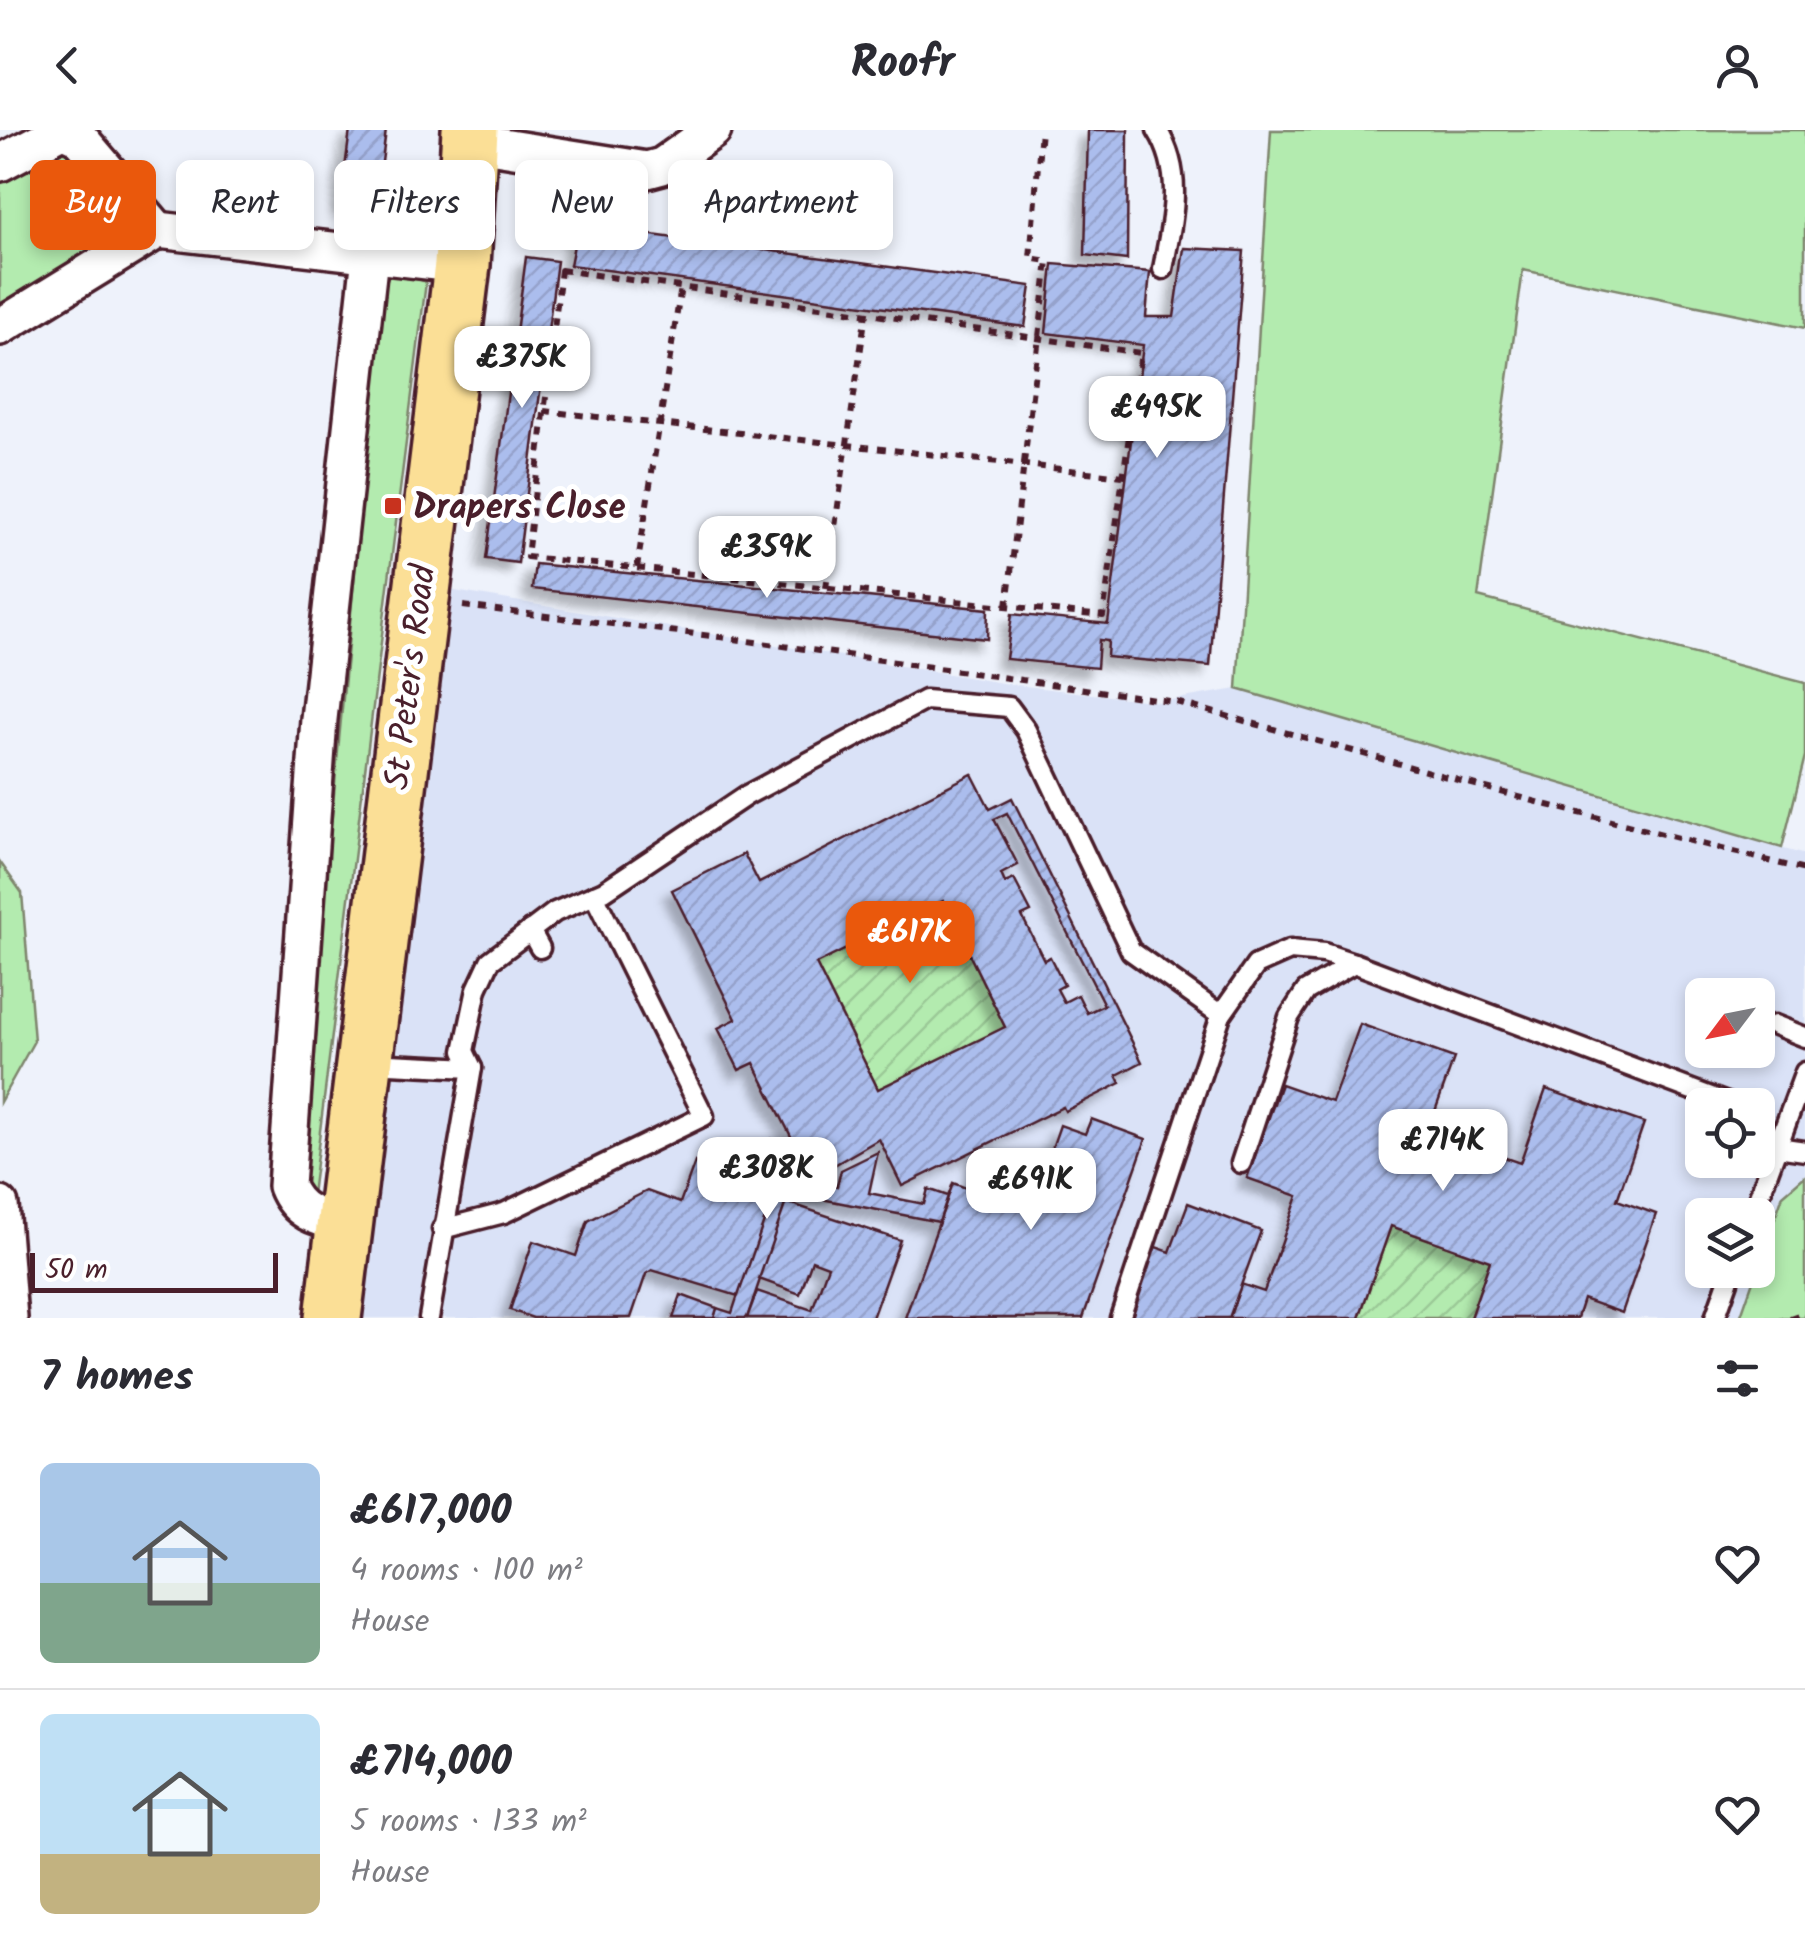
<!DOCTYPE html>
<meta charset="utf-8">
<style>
:root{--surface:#fff;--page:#f7f7f7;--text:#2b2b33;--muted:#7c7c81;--line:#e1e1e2;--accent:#ea580c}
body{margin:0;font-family:Kalam,sans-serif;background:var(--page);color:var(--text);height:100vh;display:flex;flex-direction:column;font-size:38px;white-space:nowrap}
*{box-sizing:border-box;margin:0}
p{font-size:32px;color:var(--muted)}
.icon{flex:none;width:55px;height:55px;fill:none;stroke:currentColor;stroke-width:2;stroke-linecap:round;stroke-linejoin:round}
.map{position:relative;height:1188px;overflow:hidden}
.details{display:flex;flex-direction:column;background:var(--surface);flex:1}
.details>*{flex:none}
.hud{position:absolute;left:30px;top:30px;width:1000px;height:90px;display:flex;gap:20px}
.needle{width:65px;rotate:238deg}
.buttons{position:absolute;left:1685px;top:848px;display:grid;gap:20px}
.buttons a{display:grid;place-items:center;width:90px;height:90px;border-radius:15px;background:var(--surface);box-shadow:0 5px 15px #0003;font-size:50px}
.scale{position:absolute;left:30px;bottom:25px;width:248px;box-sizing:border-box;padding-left:10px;border:5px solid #4a1f2b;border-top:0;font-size:28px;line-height:35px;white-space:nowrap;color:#4a1f2b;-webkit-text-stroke:8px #fff;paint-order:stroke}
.price{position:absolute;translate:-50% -85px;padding:0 22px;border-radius:20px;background:#fff;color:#222;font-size:32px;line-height:65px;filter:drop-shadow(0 2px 5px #0008)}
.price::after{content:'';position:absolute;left:50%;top:60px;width:30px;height:22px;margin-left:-15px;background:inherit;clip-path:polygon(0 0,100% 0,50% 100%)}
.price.current{background:var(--accent);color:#fff}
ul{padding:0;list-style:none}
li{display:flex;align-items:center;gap:30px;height:250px;padding:0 40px}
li+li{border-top:2px solid var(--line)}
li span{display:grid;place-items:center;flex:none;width:280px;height:200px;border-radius:15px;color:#555}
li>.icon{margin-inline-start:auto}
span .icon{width:120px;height:120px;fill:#fffc;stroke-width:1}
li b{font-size:42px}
h2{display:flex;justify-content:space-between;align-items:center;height:120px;padding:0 40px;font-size:42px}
.pill{padding:0 35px;border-radius:15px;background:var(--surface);box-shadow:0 5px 15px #0003;font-size:35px;line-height:90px}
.pill.current{background:var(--accent);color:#fff}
header{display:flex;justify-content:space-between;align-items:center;height:130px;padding:0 40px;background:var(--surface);font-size:45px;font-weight:600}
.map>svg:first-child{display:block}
.built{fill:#dae2f7;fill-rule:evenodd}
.green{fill:#b3ebaf;stroke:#7e856d;stroke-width:2.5}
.garden{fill:url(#garden-furrows);stroke:#7e856d;stroke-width:2.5}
.building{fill:url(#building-hatch);stroke:#4a1f2b;stroke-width:2.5;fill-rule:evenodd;filter:url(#shadow)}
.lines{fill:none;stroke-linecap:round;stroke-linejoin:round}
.lane-casing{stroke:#4a1f2b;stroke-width:25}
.street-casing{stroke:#4a1f2b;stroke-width:42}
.primary-casing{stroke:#4a1f2b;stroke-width:62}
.path{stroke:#4a1f2b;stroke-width:6;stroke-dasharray:8 8;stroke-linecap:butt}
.lane{stroke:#fff;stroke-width:18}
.street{stroke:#fff;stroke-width:35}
.primary{stroke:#fbdf96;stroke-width:55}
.poi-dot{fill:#c8321e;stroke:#fff;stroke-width:4}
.labels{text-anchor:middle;stroke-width:10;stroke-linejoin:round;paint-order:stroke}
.poi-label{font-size:35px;font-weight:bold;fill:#4a1f2b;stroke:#fff;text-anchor:start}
.street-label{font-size:35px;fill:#4a1f2b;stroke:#fff}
</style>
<header><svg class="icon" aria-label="back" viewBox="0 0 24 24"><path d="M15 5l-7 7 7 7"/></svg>Roofr<svg class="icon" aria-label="person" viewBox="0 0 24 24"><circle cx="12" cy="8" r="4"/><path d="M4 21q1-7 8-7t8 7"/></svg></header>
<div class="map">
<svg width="1805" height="1188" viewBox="0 0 1805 1188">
<defs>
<pattern id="garden-furrows" width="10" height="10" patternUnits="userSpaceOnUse" patternTransform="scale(2.5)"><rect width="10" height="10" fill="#b3ebaf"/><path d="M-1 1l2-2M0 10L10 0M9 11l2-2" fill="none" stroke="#9bc997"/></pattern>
<pattern id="building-hatch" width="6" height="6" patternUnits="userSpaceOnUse" patternTransform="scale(2.5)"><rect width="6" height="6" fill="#abbded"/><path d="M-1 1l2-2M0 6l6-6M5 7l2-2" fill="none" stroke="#95a2cb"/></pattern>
<filter id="shadow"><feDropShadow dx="-9" dy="9" stdDeviation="5" flood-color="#0004"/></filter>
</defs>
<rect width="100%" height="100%" fill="#eef2fb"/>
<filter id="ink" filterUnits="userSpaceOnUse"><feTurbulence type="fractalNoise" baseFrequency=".01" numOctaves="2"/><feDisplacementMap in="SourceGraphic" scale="20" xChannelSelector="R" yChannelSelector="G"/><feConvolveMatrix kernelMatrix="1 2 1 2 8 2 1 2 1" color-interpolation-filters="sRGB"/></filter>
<g filter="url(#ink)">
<path class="built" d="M443,459l565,95 151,18 78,-13 568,166v463h-1449l31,-204zM1702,865h56v55h-56zM1702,975h56v55h-56zM1702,1085h56v55h-56z"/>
<g class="green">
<polygon points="1271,0 1805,0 1805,198 1523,140 1478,467 1805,553 1805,626 1782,718 1237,559"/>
<polygon points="54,17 72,26 126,85 124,98 117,104 120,108 0,184 0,45"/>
<polygon points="396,140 426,152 312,1065 302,1056 299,1036 382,153"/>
<polygon points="0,732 22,763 34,911 0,972"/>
<polygon points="1805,1046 1805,1188 1740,1188 1783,1065"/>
</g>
<g class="garden">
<polygon points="943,771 1005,897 878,959 816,834"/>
<polygon points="1391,1096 1490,1131 1470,1188 1359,1188"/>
</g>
<g class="building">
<polygon points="350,0 386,0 376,80 340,76"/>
<polygon points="1088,0 1128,0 1127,130 1085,125"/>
<polygon points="578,95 1031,156 1025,197 570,135"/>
<polygon points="1184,118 1244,121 1210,536 1107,527 1108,511 1099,510 1097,538 1006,529 1012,484 1108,494 1143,215 1046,203 1053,134 1150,142 1146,187 1174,187"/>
<polygon points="526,127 557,131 518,433 486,429"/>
<polygon points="535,434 988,479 987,509 532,459"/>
<path d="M972,644l18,35 22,-11 130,264 -25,13 4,8 -56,28 -2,-4 -161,79 -23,-47 -67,39 -58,-115 -15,7 -21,-42 18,-9 -64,-129 72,-36 15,29zM1007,683l97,192 -17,8 -9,-18 -14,7 -7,-13 7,-4 -14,-28 -6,3 -22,-44 9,-4 -17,-33 -9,4 -4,-9 17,-9 -24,-46zM943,771l62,126 -127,62 -62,-125z"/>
<polygon points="1360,894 1454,928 1428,1001 1520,1033 1546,959 1644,993 1617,1070 1656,1084 1622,1183 1583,1169 1577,1188 1470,1188 1490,1131 1391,1096 1359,1188 1229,1188 1241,1154 1264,1162 1298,1066 1247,1048 1281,954 1332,972"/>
<polygon points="1091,989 1146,1009 1083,1188 905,1188 953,1053 971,1060 977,1045 1010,1057 1019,1029 1045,1038 1060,995 1085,1004"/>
<polygon points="771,1009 796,1017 801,1028 747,1188 714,1188 717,1178 732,1183 773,1059 778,1054 758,1048"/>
<polygon points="878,1022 869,1063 924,1074 928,1059 948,1066 939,1092 786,1062 791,1049 837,1056 841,1040"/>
<polygon points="695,1032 775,1060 738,1166 652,1140 646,1144 631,1188 533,1188 510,1180 533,1111 576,1126 588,1091 647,1061 680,1073"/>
<polygon points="786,1072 900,1110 872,1188 747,1188 757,1161 812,1180 828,1136 812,1130 800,1164 759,1149"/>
<polygon points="1188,1073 1261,1101 1229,1188 1127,1188 1153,1116 1170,1122"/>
<polygon points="681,1165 717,1178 714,1188 673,1188"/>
</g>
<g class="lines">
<g class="lane-casing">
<g id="lane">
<path d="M1157,0c28,44 15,91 6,139"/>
<polyline points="530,800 540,818"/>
<polyline points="1775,895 1805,907"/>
<polyline points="368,933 472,938"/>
<polyline points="1758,990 1777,1017 1805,1021"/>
<polyline points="1241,1033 1289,887 1306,861 1354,833"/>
<polyline points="1752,1085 1805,942"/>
<polyline points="442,1099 504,1083 704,986 594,765"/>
<polyline points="429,1188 472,938 464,921 477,859 490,831 555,782 604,761 747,665 925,570 1009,577 1026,600 1131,821 1221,885"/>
<polyline points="1120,1188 1221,885 1256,835 1290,820 1324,823 1354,833 1732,975"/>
<polyline points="1715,1188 1732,1140"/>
</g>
</g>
<g class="street-casing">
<g id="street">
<polyline points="64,0 78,6 158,100"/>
<polyline points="470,12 647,40 662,36 713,0"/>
<polyline points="0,33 62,0"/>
<polyline points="0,197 158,100 462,135"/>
<polyline points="0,1075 9,1188"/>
<path d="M342,1093c-25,-5 -46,-11 -56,-37l33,-467 51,-463"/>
</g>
</g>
<g class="primary-casing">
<polyline id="primary" points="333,1188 462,135 470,0"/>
</g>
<g class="path">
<polygon points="561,140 1141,223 1103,486 527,427"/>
<polyline points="544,281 1123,346"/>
<polyline points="637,438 681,157"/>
<polyline points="826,458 866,183"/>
<polyline points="463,476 720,507 1176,572 1548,675 1805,740"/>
<polyline points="1007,476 1048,131 1030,128 1041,0"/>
<polyline points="1790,1188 1805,1183"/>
</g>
<use href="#lane" class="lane"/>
<use href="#street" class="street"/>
<use href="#primary" class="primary"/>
</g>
</g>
<rect class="poi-dot" x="383" y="366" width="20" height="20" rx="5"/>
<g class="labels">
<g class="poi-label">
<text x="413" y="388">Drapers Close</text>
</g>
<g class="street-label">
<text transform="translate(409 547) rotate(-83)" y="12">St Peter's Road</text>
</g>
</g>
</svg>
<div class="buttons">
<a><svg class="needle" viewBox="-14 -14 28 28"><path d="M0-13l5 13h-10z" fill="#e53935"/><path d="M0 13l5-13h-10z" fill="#7c7c81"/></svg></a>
<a><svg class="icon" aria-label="locate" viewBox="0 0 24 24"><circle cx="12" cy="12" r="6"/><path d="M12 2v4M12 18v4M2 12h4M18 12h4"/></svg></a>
<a><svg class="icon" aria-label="layers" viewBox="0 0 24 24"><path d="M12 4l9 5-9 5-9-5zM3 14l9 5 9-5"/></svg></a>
</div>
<div class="scale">50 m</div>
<b class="price" style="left:522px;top:281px">£375K</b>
<b class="price" style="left:1157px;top:331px">£495K</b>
<b class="price" style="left:767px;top:471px">£359K</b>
<b class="price current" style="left:910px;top:856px">£617K</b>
<b class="price" style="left:1443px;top:1064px">£714K</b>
<b class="price" style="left:767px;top:1092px">£308K</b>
<b class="price" style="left:1031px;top:1103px">£691K</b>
<div class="hud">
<a class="pill current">Buy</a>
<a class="pill">Rent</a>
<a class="pill">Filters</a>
<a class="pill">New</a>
<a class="pill">Apartment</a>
</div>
</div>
<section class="details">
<h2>7 homes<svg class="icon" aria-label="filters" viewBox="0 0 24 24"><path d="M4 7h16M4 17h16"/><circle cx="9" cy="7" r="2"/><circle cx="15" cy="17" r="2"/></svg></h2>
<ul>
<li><span style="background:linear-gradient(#a9c7e8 60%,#7fa58c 0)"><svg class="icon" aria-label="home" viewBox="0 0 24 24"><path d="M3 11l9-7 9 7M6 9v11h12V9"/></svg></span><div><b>£617,000</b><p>4 rooms · 100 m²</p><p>House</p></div><svg class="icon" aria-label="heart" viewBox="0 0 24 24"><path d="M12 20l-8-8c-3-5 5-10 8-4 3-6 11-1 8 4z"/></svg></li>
<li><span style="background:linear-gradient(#bfe0f5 70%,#c2b280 0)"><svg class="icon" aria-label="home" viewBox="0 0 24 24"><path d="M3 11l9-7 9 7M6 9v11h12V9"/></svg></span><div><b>£714,000</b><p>5 rooms · 133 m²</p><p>House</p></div><svg class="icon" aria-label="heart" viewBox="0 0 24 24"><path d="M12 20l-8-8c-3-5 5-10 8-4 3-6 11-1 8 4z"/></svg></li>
</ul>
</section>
